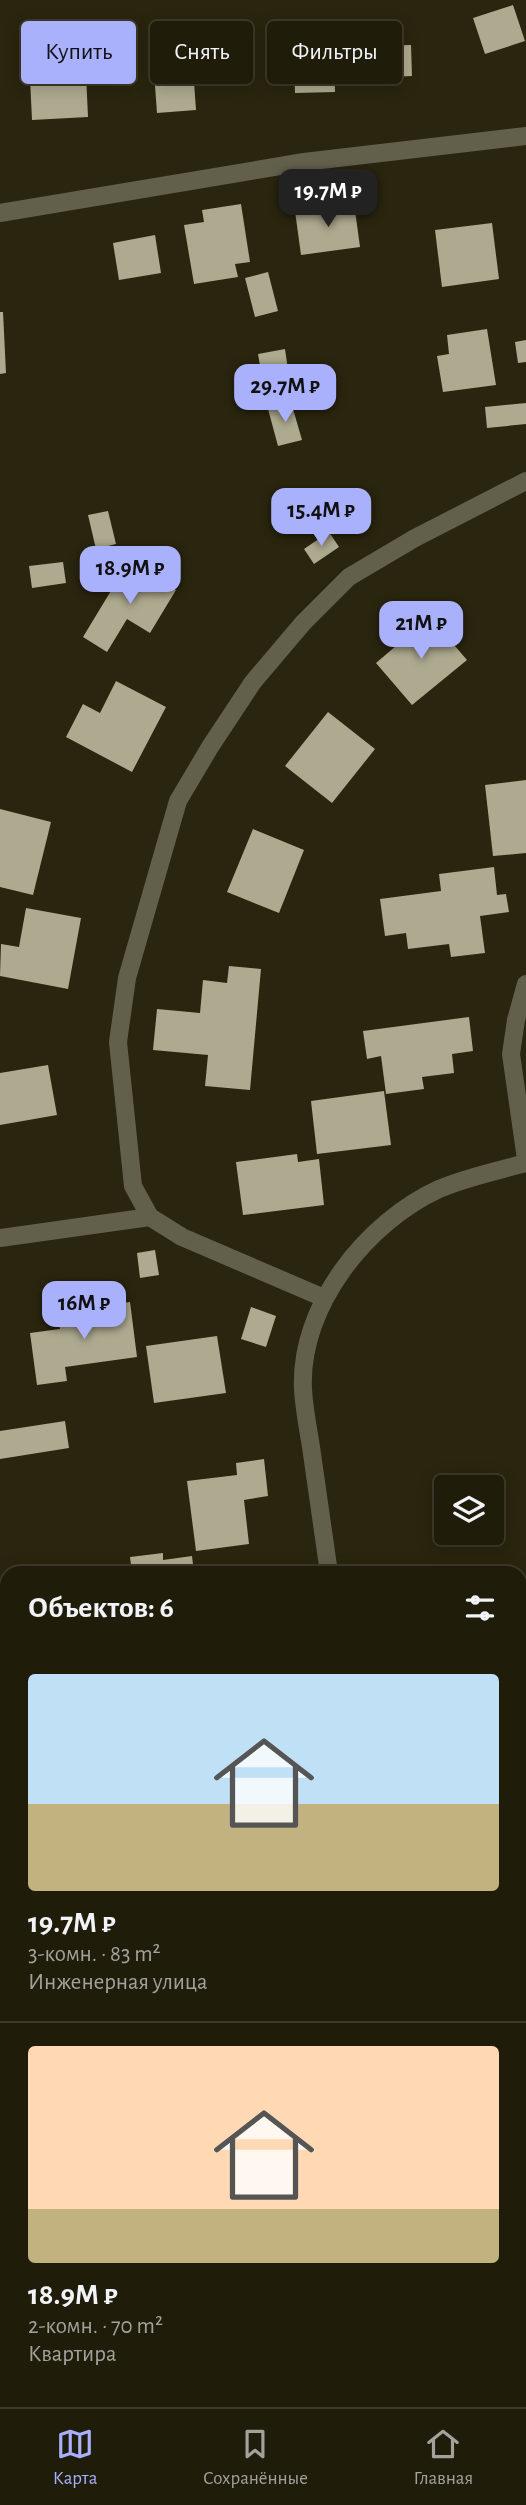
<!DOCTYPE html>
<html lang="ru">
<meta charset="utf-8">
<style>
:root{--surface:#201c0a;--page:#2d2918;--text:#f1f3f6;--muted:#a2a19c;--line:#3d3a2b;--accent:#a9b0fc}
body{margin:0;font-family:"Alegreya Sans",sans-serif;background:var(--page);color:var(--text);height:100vh;display:flex;flex-direction:column;font-size:26px;white-space:nowrap}
*{box-sizing:border-box;margin:0}
p{font-size:23px;color:var(--muted)}
.icon{flex:none;width:38px;height:38px;fill:none;stroke:currentColor;stroke-width:2;stroke-linecap:round;stroke-linejoin:round}
.map{position:relative;flex:1;overflow:hidden}
.panel{position:absolute;left:0px;top:1566px;width:527px;height:842px;display:flex;flex-direction:column;background:var(--surface);border-radius:21px 21px 0 0;box-shadow:0 4px 18px #0003,0 0 0 2px var(--line)}
.panel>*{flex:none}
.banner{position:absolute;left:21px;top:21px;width:485px;height:63px;display:flex;gap:14px}
.controls{position:absolute;left:434px;top:1475px;display:grid;gap:14px}
.controls a{display:grid;place-items:center;width:70px;height:70px;border-radius:7px;background:var(--surface);box-shadow:0 4px 18px #0003,0 0 0 2px var(--line);font-size:35px}
.price{position:absolute;translate:-50% -60px;padding:0 16px;border-radius:14px;background:var(--accent);color:#111;font-size:23px;line-height:46px;filter:drop-shadow(0 2px 4px #0008)}
.price::after{content:'';position:absolute;left:50%;top:42px;width:21px;height:16px;margin-left:-10px;background:inherit;clip-path:polygon(0 0,100% 0,50% 100%)}
.price.current{background:#222;color:#fff}
ul{padding:0;list-style:none}
li{display:grid;align-content:center;gap:14px;height:371px;padding:0 28px}
li+li{border-top:2px solid var(--line)}
li span{display:grid;place-items:center;height:217px;border-radius:7px;color:#555}
li>.icon{margin-inline-start:auto}
span .icon{width:126px;height:126px;fill:#fffc;stroke-width:1}
li b{font-size:30px}
h2{display:flex;justify-content:space-between;align-items:center;height:84px;padding:0 28px;font-size:30px}
.chip{padding:0 24px;border-radius:7px;background:var(--surface);box-shadow:0 4px 18px #0003,0 0 0 2px var(--line);font-size:24px;line-height:63px}
.chip.current{background:var(--accent);color:#111}
.tab-bar{display:flex;justify-content:space-around;align-items:center;height:98px;border-top:2px solid var(--line);background:var(--surface);font-size:19px;color:var(--muted)}
.tab-bar a{display:grid;justify-items:center;gap:4px}
.tab-bar .current{color:var(--accent)}
.map>svg:first-child{display:block}
.building{fill:#aeaa8f}
.lines{fill:none;stroke-linecap:round;stroke-linejoin:round}
.minor{stroke:#625f4b;stroke-width:18}
</style>
<div class="map">
<svg width="526" height="2407" viewBox="0 0 526 2407">
<rect width="100%" height="100%" fill="#2a250e"/>
<g class="building">
<polygon points="513,5 525,41 485,54 473,18"/>
<polygon points="411,45 412,76 366,78 365,46"/>
<polygon points="334,55 335,92 295,93 294,57"/>
<polygon points="193,68 196,110 157,113 154,72"/>
<polygon points="86,74 88,117 32,120 30,78"/>
<polygon points="354,203 360,247 301,255 295,211"/>
<polygon points="241,204 250,262 235,264 238,277 194,284 184,225 204,222 202,210"/>
<polygon points="492,223 499,279 442,287 435,230"/>
<polygon points="155,235 161,273 119,280 113,243"/>
<polygon points="268,272 278,311 255,317 245,278"/>
<polygon points="0,312 3,312 6,373 0,374"/>
<polygon points="487,329 496,385 443,392 437,356 449,354 447,335"/>
<polygon points="526,340 526,362 518,363 515,342"/>
<polygon points="285,349 292,397 266,401 258,354"/>
<polygon points="291,402 302,440 278,446 268,409"/>
<polygon points="526,403 526,424 487,428 485,407"/>
<polygon points="108,511 116,544 96,549 88,515"/>
<polygon points="329,532 339,547 314,564 304,549"/>
<polygon points="129,561 176,590 150,633 127,619 107,652 83,637"/>
<polygon points="63,562 66,583 32,588 29,566"/>
<polygon points="430,617 467,660 412,705 376,663"/>
<polygon points="116,681 166,707 132,772 66,737 83,704 100,713"/>
<polygon points="328,712 375,749 332,803 285,766"/>
<polygon points="526,780 526,853 493,856 485,785"/>
<polygon points="0,809 51,822 33,895 0,887"/>
<polygon points="253,829 304,850 279,913 227,892"/>
<polygon points="494,867 497,895 506,894 509,912 480,916 485,953 451,957 449,944 408,949 406,933 385,936 380,899 441,891 439,874"/>
<polygon points="26,908 81,918 68,989 0,976 1,944 19,947"/>
<polygon points="229,966 261,969 250,1090 205,1086 208,1055 153,1050 157,1009 200,1013 203,980 227,983"/>
<polygon points="469,1017 473,1051 452,1054 454,1073 422,1077 424,1089 386,1094 381,1056 367,1059 363,1031"/>
<polygon points="48,1065 57,1115 0,1125 0,1073"/>
<polygon points="384,1091 391,1145 317,1154 311,1101"/>
<polygon points="297,1154 298,1162 319,1159 324,1205 243,1215 236,1162"/>
<polygon points="155,1250 159,1275 140,1278 137,1253"/>
<polygon points="130,1302 137,1357 65,1367 67,1381 37,1385 30,1333 60,1329 57,1311"/>
<polygon points="251,1307 276,1316 266,1347 241,1339"/>
<polygon points="217,1336 226,1393 154,1403 146,1346"/>
<polygon points="65,1421 69,1448 0,1459 0,1431"/>
<polygon points="264,1459 268,1496 244,1500 249,1544 196,1551 187,1481 237,1475 236,1463"/>
<polygon points="163,1553 163,1560 192,1556 194,1573 132,1573 130,1557"/>
</g>
<g class="lines">
<g class="minor">
<polyline points="0,213 304,162 526,136"/>
<polyline points="526,984 516,1020 511,1054 526,1159"/>
<polyline points="0,1238 150,1217"/>
<polyline points="324,1298 182,1237 150,1217 133,1186 118,1042 127,978 178,801 210,747 253,682 303,623 349,577 415,538 526,481"/>
<path d="M329,1573c-6,-42 -12,-84 -18,-126 -3,-19 -7,-39 -8,-58 -4,-83 64,-167 136,-200 28,-12 58,-18 87,-26"/>
<polyline points="520,1784 526,1784"/>
<polyline points="0,1900 7,1900"/>
<polyline points="0,2399 7,2400"/>
<polyline points="24,2401 119,2407"/>
<polyline points="443,2401 444,2407"/>
</g>
</g>
</svg>
<div class="controls">
<a><svg class="icon" aria-label="layers" viewBox="0 0 24 24"><path d="M12 4l9 5-9 5-9-5zM3 14l9 5 9-5"/></svg></a>
</div>
<b class="price current" style="left:328px;top:229px">19.7M ₽</b>
<b class="price" style="left:285px;top:424px">29.7M ₽</b>
<b class="price" style="left:321px;top:548px">15.4M ₽</b>
<b class="price" style="left:130px;top:606px">18.9M ₽</b>
<b class="price" style="left:421px;top:661px">21M ₽</b>
<b class="price" style="left:84px;top:1341px">16M ₽</b>
<div class="banner">
<a class="chip current">Купить</a>
<a class="chip">Снять</a>
<a class="chip">Фильтры</a>
</div>
<section class="panel">
<h2>Объектов: 6<svg class="icon" aria-label="filters" viewBox="0 0 24 24"><path d="M4 7h16M4 17h16"/><circle cx="9" cy="7" r="2"/><circle cx="15" cy="17" r="2"/></svg></h2>
<ul>
<li><span style="background:linear-gradient(#bfe0f5 60%,#c2b280 0)"><svg class="icon" aria-label="home" viewBox="0 0 24 24"><path d="M3 11l9-7 9 7M6 9v11h12V9"/></svg></span><div><b>19.7M ₽</b><p>3-комн. · 83 m²</p><p>Инженерная улица</p></div></li>
<li><span style="background:linear-gradient(#ffd9b3 75%,#c2b280 0)"><svg class="icon" aria-label="home" viewBox="0 0 24 24"><path d="M3 11l9-7 9 7M6 9v11h12V9"/></svg></span><div><b>18.9M ₽</b><p>2-комн. · 70 m²</p><p>Квартира</p></div></li>
</ul>
</section>
</div>
<nav class="tab-bar">
<a class="current"><svg class="icon" aria-label="map" viewBox="0 0 24 24"><path d="M3 6l6-2 6 2 6-2v14l-6 2-6-2-6 2zM9 4v14M15 6v14"/></svg>Карта</a>
<a><svg class="icon" aria-label="saved" viewBox="0 0 24 24"><path d="M7 4h10v16l-5-4-5 4z"/></svg>Сохранённые</a>
<a><svg class="icon" aria-label="home" viewBox="0 0 24 24"><path d="M3 11l9-7 9 7M6 9v11h12V9"/></svg>Главная</a>
</nav>
